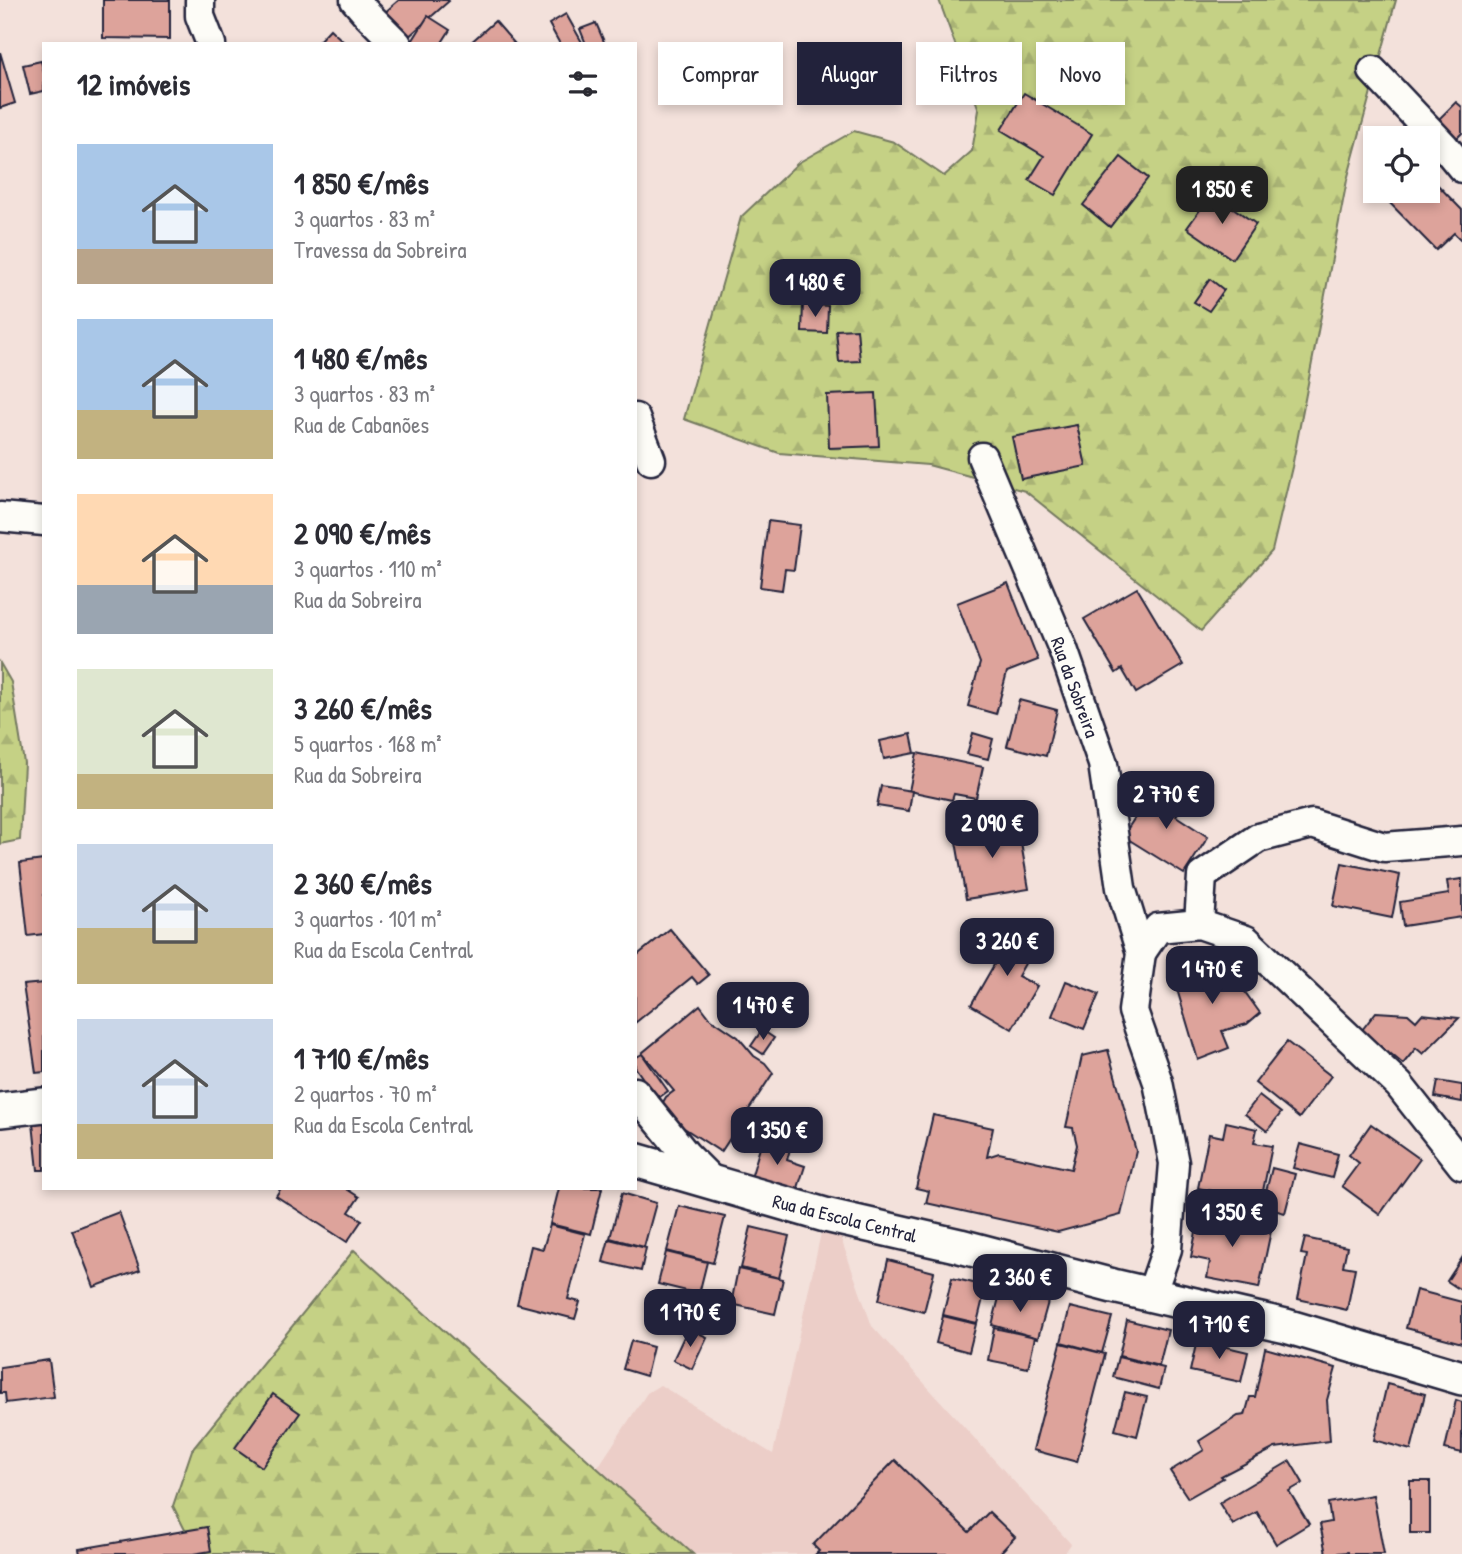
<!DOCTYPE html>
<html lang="pt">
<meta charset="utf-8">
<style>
:root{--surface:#fff;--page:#f7f7f7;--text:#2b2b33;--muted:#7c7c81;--accent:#22223b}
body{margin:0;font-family:"Patrick Hand",sans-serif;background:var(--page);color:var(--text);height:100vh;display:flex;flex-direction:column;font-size:26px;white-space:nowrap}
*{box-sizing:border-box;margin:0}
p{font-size:23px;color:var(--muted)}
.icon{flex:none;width:38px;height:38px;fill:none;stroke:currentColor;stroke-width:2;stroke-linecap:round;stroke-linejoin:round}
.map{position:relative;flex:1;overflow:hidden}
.sheet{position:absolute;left:42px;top:42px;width:595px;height:1148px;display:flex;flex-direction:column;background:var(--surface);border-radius:0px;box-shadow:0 4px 10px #0003}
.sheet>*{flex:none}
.banner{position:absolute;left:658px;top:42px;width:665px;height:63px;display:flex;gap:14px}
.fabs{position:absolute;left:1363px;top:126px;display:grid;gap:14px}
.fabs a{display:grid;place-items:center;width:77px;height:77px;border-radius:0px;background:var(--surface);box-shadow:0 4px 10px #0003;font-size:35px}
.price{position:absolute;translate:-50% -60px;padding:0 16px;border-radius:14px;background:var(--accent);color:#fff;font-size:23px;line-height:46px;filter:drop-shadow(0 2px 4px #0008)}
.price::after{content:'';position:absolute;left:50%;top:42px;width:21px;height:16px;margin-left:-10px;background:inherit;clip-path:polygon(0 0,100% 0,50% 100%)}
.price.current{background:#222;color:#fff}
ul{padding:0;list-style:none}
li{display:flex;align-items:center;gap:21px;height:175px;padding:0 35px}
li span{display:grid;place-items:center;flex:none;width:196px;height:140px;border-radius:0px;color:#555}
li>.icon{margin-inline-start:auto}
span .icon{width:84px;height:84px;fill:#fffc;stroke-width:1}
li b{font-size:30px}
h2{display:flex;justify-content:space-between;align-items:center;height:84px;padding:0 35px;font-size:30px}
.pill{padding:0 24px;border-radius:0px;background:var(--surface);box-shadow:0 4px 10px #0003;font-size:24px;line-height:63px}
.pill.current{background:var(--accent);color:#fff}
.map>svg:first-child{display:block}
.built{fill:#eccec8}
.forest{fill:url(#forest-firs);stroke:#747a60;stroke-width:2}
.building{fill:#dda39b;stroke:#22223b;stroke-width:2}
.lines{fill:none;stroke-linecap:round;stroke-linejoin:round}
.minor-casing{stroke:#22223b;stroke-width:33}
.tertiary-casing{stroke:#22223b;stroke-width:38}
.minor{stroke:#fdfcf7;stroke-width:28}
.tertiary{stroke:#fdfcf7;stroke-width:33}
.labels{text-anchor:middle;stroke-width:5;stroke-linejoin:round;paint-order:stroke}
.street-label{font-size:19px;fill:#22223b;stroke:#fdfcf7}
</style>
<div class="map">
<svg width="1462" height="1554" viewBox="0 0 1462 1554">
<defs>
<pattern id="forest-firs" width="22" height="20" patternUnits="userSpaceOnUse" patternTransform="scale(1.75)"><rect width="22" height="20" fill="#c5d185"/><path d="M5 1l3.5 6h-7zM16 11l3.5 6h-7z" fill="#a9b374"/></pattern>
</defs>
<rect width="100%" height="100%" fill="#f3e1db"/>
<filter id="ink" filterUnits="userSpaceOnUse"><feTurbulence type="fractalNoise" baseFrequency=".0143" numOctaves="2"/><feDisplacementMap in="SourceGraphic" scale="14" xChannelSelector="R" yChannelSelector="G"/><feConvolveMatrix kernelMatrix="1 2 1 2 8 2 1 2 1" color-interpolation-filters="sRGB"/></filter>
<g filter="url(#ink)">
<polygon class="built" points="821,1233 840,1236 872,1326 1071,1544 1064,1554 624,1554 567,1514 647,1393 660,1385 773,1454"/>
<g class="forest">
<polygon points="939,0 1396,0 1347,180 1292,467 1272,551 1201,631 1025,491 928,465 779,453 684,419 741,217 798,163 854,131 894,142 944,176 972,151 979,110"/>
<polygon points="0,663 11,682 24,763 20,840 0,844"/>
<polygon points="354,1250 693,1554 197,1554 173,1506 192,1450"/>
</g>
<g class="building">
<polygon points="103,0 170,0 170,39 103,38"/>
<polygon points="399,0 448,0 449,1 407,38 384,13"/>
<polygon points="566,14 583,44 560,44 549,24"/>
<polygon points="428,16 450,30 441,44 413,44 411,43"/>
<polygon points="495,21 515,44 469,44"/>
<polygon points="596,23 605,44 586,44 580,29"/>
<polygon points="330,29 346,44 316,44"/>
<polygon points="0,52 15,103 0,108"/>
<polygon points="41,61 44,73 44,91 30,94 23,65"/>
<polygon points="1024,93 1092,134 1055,195 1029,180 1044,156 1001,130"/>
<polygon points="1456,102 1462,107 1462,133 1455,140 1437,121"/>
<polygon points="1121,157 1148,178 1110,227 1083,205"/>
<polygon points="1428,175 1462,210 1462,241 1454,233 1436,250 1378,191 1428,191"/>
<polygon points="1212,193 1256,224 1232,259 1187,228"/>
<polygon points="1210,279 1224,290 1209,311 1194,302"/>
<polygon points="803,304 828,306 827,333 802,332"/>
<polygon points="857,329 860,361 839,362 836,330"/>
<polygon points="876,393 879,446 829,448 827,395"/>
<polygon points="1077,425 1086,466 1021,479 1012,437"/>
<polygon points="768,521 800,525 794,570 785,569 782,590 760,587"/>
<polygon points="1008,583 1038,660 1007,672 996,714 968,706 980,663 957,603"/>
<polygon points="1137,588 1183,665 1136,693 1122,669 1116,673 1084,619"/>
<polygon points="1019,700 1057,710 1046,756 1007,746"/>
<polygon points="973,733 993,739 988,759 967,754"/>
<polygon points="911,734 915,753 884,759 880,741"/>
<polygon points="917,753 983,767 976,798 954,794 952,800 909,791"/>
<polygon points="1156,785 1184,803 1176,816 1208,837 1184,874 1123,836"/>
<polygon points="881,786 912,791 909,811 877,806"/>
<polygon points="1017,820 1029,889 966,899 954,830"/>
<polygon points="44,860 44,934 28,936 20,863"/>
<polygon points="1342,863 1400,875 1392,918 1333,906"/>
<polygon points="1462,879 1462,917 1403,926 1400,902 1449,894 1447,881"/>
<polygon points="1004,923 1037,942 1018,976 1037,986 1012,1029 971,1005 995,963 984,957"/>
<polygon points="670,929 709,975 698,984 692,977 635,1023 635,957"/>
<polygon points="1200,960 1204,971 1221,966 1226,976 1232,974 1260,1013 1247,1024 1222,1031 1229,1048 1198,1060 1171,969"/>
<polygon points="1066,981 1099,994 1084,1029 1052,1016"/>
<polygon points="44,983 44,1072 36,1073 23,985"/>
<polygon points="700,1005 710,1018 738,1037 754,1056 765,1063 773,1073 721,1152 658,1111 666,1097 674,1091 642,1053"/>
<polygon points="1376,1012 1408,1014 1416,1021 1422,1014 1459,1018 1423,1054 1416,1048 1403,1064 1391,1054 1386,1061 1362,1041 1367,1034 1362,1030"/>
<polygon points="762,1030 774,1038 763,1054 751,1046"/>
<polygon points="1287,1042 1331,1076 1299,1118 1255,1083"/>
<polygon points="1108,1050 1136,1151 1121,1215 1058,1232 926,1203 929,1191 916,1188 933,1115 993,1128 987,1157 999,1153 1071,1169 1077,1145 1073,1128 1066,1127 1082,1056"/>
<polygon points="642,1054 668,1091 657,1099 635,1067 635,1058"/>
<polygon points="1438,1081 1462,1085 1462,1102 1435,1097"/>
<polygon points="1259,1096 1281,1113 1267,1131 1245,1114"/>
<polygon points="44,1121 44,1170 38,1170 33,1123"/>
<polygon points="1226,1122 1257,1129 1254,1143 1272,1146 1261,1201 1198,1188 1209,1134 1223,1137"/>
<polygon points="1371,1124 1420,1159 1380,1214 1342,1186 1359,1163 1349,1155"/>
<polygon points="762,1141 790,1149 787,1160 805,1166 797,1191 751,1178"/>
<polygon points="1300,1144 1338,1154 1332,1178 1293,1168"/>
<polygon points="1272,1168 1295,1174 1285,1213 1262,1207"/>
<polygon points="281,1188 345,1188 359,1197 349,1212 362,1220 347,1242 276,1196"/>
<polygon points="559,1188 602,1188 591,1234 550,1224"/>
<polygon points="622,1193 656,1203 644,1247 610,1238"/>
<polygon points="679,1206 725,1217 713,1263 667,1251"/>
<polygon points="119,1212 140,1270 94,1287 72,1230"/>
<polygon points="1200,1212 1272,1226 1259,1288 1207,1278 1210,1261 1191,1257"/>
<polygon points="550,1225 585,1234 568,1299 580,1302 575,1319 517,1304 531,1246 543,1249"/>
<polygon points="751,1227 789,1236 779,1278 741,1268"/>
<polygon points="1305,1238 1347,1247 1343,1266 1355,1268 1347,1310 1298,1299 1307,1255 1301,1254"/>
<polygon points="609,1239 646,1248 641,1271 603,1262"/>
<polygon points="666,1252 707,1262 699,1294 658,1284"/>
<polygon points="1462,1258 1462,1291 1447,1281"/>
<polygon points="888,1260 934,1272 924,1312 879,1300"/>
<polygon points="738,1269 783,1279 775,1314 731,1304"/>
<polygon points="952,1278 986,1286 977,1323 943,1315"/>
<polygon points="1001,1290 1048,1302 1038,1338 992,1325"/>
<polygon points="1416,1290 1462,1302 1462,1343 1406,1328"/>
<polygon points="1070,1307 1112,1317 1102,1353 1061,1342"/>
<polygon points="943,1316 976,1324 969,1352 936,1343"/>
<polygon points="1127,1320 1168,1330 1159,1366 1119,1356"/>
<polygon points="688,1328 707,1337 692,1369 673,1360"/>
<polygon points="994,1328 1035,1337 1028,1368 988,1360"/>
<polygon points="1197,1340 1248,1352 1241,1382 1190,1371"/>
<polygon points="631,1341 653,1347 646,1376 623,1369"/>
<polygon points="1061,1343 1105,1354 1077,1462 1033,1450"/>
<polygon points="1265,1348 1336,1368 1327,1400 1330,1441 1275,1448 1221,1476 1223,1478 1188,1498 1170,1471 1204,1450 1199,1441 1238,1416 1245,1415 1250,1397 1255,1397"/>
<polygon points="1118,1357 1164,1368 1159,1389 1113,1377"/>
<polygon points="49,1360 54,1397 6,1403 5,1393 0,1393 0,1367"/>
<polygon points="1387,1384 1425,1394 1411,1450 1374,1440"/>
<polygon points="1125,1392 1147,1397 1137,1436 1115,1430"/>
<polygon points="273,1394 300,1413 262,1467 235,1448"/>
<polygon points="1456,1400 1462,1402 1462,1453 1445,1449"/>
<polygon points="895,1460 969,1532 989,1512 1015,1537 999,1554 816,1554 819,1551 813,1545"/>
<polygon points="1290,1461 1303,1483 1289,1491 1309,1524 1276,1544 1257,1512 1233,1525 1219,1503"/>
<rect x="1410" y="1481" width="20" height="52"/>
<polygon points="1373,1495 1384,1554 1348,1554 1348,1552 1326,1554 1320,1524 1331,1522 1328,1503"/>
<polygon points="207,1527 211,1551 193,1554 80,1554 79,1549"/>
</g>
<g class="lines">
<g class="minor-casing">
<g id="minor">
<polyline points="200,0 200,16 211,44"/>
<polyline points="355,0 367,14 397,44"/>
<polyline points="1373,71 1444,146 1462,168"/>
<polyline points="635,418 651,460"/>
<polyline points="982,457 1063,649 1103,764 1121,888 1141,953 1133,1011 1158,1082 1174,1163 1167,1249 1151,1295"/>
<polyline points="0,517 44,521"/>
<polyline points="1199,924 1202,876 1258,838 1312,824 1384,847 1462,841"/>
<polyline points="1141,953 1158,928 1199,924 1246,940 1399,1085 1462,1165"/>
<polyline points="635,1092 686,1155 713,1182"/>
</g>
</g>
<g class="tertiary-casing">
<g id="tertiary">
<polyline points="0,1110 44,1105"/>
<polyline points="635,1160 825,1215 960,1246 1113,1286 1286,1326 1462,1378"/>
</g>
</g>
<use href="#minor" class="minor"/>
<use href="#tertiary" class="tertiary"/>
</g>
</g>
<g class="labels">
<g class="street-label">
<text transform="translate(1075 687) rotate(70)" y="7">Rua da Sobreira</text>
<text transform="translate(845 1218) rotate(14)" y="7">Rua da Escola Central</text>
</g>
</g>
</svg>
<div class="fabs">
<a><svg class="icon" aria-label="locate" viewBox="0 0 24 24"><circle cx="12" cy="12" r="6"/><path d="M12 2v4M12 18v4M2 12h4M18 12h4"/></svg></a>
</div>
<b class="price current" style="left:1222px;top:226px">1 850 €</b>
<b class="price" style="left:815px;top:319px">1 480 €</b>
<b class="price" style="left:1166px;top:831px">2 770 €</b>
<b class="price" style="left:992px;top:860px">2 090 €</b>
<b class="price" style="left:1007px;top:978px">3 260 €</b>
<b class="price" style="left:1212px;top:1006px">1 470 €</b>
<b class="price" style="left:763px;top:1042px">1 470 €</b>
<b class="price" style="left:777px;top:1167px">1 350 €</b>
<b class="price" style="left:1232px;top:1249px">1 350 €</b>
<b class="price" style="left:1020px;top:1314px">2 360 €</b>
<b class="price" style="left:690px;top:1349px">1 170 €</b>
<b class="price" style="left:1219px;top:1361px">1 710 €</b>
<div class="banner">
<a class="pill">Comprar</a>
<a class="pill current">Alugar</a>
<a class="pill">Filtros</a>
<a class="pill">Novo</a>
</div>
<section class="sheet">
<h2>12 imóveis<svg class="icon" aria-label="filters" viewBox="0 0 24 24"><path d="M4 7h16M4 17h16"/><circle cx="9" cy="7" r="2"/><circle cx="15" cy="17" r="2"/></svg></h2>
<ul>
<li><span style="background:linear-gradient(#a9c7e8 75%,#b9a48a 0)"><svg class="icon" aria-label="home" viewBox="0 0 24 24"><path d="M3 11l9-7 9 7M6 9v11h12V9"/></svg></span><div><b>1 850 €/mês</b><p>3 quartos · 83 m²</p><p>Travessa da Sobreira</p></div></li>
<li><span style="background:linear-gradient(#a9c7e8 65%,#c2b280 0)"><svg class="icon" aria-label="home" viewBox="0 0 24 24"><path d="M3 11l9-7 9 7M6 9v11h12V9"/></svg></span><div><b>1 480 €/mês</b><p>3 quartos · 83 m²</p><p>Rua de Cabanões</p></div></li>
<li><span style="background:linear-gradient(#ffd9b3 65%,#9aa5b1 0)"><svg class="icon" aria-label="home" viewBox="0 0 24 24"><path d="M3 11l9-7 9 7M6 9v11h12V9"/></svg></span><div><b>2 090 €/mês</b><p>3 quartos · 110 m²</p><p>Rua da Sobreira</p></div></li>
<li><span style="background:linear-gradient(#dfe7d0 75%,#c2b280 0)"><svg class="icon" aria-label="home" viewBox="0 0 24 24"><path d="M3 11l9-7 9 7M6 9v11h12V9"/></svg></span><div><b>3 260 €/mês</b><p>5 quartos · 168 m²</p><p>Rua da Sobreira</p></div></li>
<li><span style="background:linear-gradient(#c9d6e8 60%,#c2b280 0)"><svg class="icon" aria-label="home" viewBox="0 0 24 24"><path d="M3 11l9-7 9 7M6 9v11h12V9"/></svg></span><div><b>2 360 €/mês</b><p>3 quartos · 101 m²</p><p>Rua da Escola Central</p></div></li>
<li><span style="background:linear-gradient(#c9d6e8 75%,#c2b280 0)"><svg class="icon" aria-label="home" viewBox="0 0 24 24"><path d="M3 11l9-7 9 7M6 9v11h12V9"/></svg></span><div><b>1 710 €/mês</b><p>2 quartos · 70 m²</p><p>Rua da Escola Central</p></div></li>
</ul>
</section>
</div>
